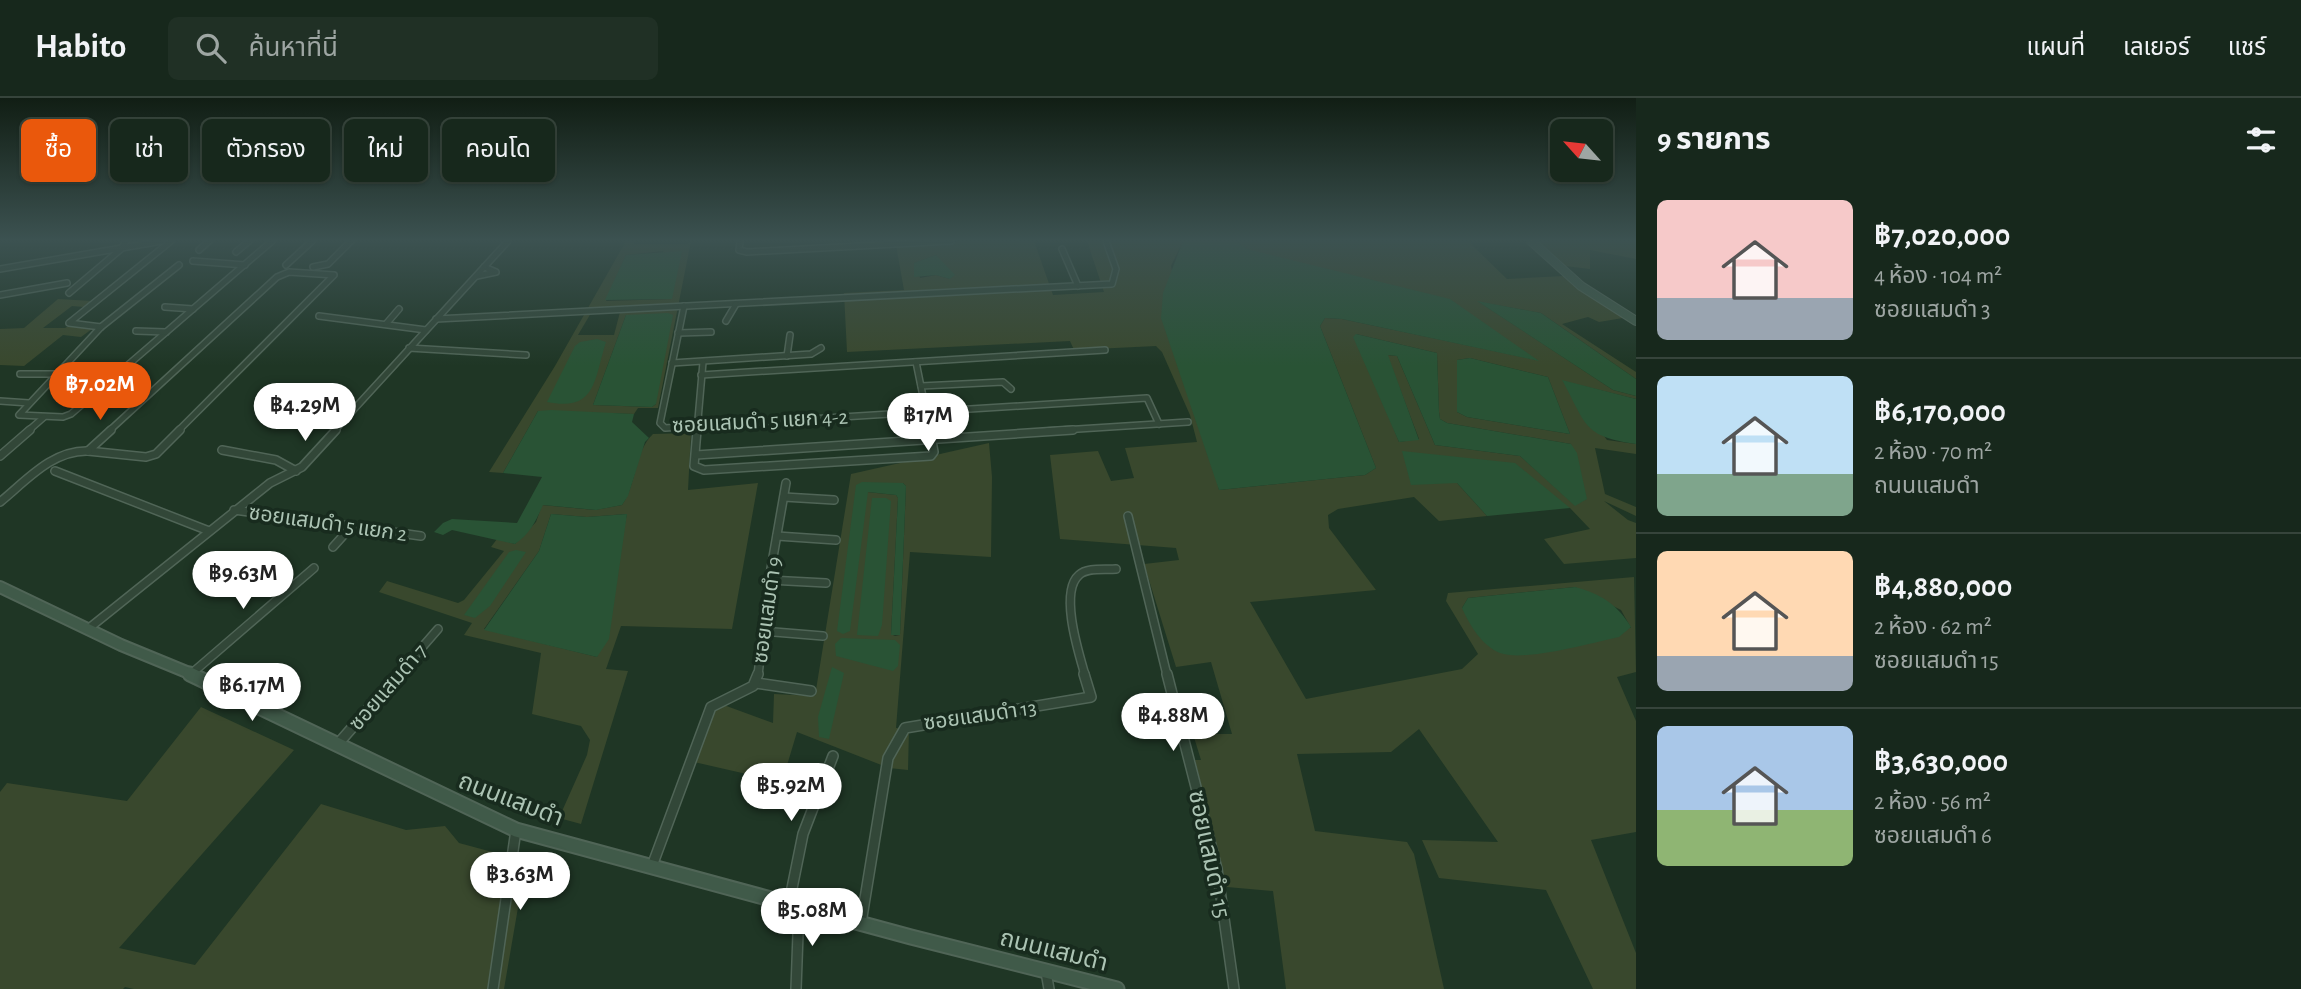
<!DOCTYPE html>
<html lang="th">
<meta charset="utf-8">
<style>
:root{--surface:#17281c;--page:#203025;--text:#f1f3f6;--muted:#9ea6a3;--line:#36443b;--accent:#ea580c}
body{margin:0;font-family:"Alegreya Sans","Noto Sans Thai",sans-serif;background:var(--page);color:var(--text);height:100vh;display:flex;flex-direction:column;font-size:26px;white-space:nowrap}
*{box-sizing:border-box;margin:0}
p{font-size:23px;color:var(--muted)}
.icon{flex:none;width:38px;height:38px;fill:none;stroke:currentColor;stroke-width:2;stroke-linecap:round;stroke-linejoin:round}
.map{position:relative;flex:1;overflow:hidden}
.sheet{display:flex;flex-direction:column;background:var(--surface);width:665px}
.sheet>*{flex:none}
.guide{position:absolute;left:21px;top:21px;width:665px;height:63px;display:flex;gap:14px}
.needle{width:46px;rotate:297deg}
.buttons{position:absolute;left:1550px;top:21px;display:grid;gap:14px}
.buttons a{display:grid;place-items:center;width:63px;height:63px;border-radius:10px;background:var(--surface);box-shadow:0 2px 5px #0004,0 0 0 2px var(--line);font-size:35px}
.price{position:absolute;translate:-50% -60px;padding:0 16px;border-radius:24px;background:#fff;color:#222;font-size:23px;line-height:46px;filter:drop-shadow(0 2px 4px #0008)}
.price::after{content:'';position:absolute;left:50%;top:42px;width:21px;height:16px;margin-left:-10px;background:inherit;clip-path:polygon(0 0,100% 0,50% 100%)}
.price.selected{background:var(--accent);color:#fff}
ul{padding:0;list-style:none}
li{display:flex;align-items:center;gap:21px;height:175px;padding:0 21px}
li+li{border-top:2px solid var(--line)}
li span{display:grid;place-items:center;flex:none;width:196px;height:140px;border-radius:10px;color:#555}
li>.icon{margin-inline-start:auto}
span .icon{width:84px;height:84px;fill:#fffc;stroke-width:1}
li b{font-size:30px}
h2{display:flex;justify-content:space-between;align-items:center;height:84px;padding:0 21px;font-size:30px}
.chip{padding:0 24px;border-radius:10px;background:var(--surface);box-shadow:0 2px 5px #0004,0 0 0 2px var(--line);font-size:24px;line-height:63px}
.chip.selected{background:var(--accent);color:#fff}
header{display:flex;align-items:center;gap:42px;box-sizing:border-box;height:98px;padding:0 35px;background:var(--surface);border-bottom:2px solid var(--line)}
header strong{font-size:33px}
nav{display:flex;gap:38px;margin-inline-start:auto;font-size:24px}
.search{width:490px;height:63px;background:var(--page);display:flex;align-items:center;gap:18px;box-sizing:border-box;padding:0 24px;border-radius:10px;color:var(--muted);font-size:26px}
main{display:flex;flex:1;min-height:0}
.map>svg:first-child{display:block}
.green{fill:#39482d;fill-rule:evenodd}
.water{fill:#295335}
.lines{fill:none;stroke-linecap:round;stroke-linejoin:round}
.street-far2-casing{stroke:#506557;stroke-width:8}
.street-far1-casing{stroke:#506557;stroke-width:10}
.street-casing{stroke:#506557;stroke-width:12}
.secondary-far2-casing{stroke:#506557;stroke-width:10}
.secondary-far1-casing{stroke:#506557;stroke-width:14}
.secondary-casing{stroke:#506557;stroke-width:17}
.street-far2{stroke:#324738;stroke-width:5}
.street-far1{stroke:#324738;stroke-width:7}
.street{stroke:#324738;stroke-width:9}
.secondary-far2{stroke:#405a49;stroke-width:8}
.secondary-far1{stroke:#405a49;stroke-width:10}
.secondary{stroke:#405a49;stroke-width:13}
.labels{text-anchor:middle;stroke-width:7;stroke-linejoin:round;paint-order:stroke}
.street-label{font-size:21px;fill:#acc4b4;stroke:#182b1e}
.near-street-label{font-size:24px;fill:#acc4b4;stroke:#182b1e}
</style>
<header>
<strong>Habito</strong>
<div class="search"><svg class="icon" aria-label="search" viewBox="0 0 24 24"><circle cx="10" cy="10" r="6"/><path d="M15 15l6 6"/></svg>ค้นหาที่นี่</div>
<nav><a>แผนที่</a><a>เลเยอร์</a><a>แชร์</a></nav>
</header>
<main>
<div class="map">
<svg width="1636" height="891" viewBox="0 0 1636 891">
<rect width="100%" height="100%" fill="#1f3625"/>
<g class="green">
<path d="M626,143h9l-1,3h53l4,-3 -33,167h-20l-4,6 -96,-3 -35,62 -14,-1 66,-106zM663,153l9,48 -66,2 20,-46zM620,214l-6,23h-36l13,-22zM626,217l30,89 -4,3 -59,-2z"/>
<path d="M971,143h63l19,54 51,-3 -17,-51h96l-12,25 48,224 146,-15 11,-7 -56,-142 5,-8 17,1 195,41 -290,-111 -11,-8h232l39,38 57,-3 59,42 -24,4 -11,-5 -26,7 74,48v7l-95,-66 -62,-11 134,88 23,6v3l-73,-18 44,59 29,4v10l-41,-6 10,46 31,13v9l-32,-15 24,19 8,3v35l-72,6 -20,-25 46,-10 -20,-21 -113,-25 30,33 -48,5 -25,-24 -76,12 -10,6 1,13 47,62 -126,12 56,97 156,-30 16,-15 -32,-53 2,-8 186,-16 2,95 -19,5 19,44v111l-45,8 45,113v36h-43l-47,-99 -107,-12 -17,-38 76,2 -79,-113 -28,23 -94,2 18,77 92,11 7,12 30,135h-158l-13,-98 -46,-4 -32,-127h6l-8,-26h39l-21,-72 -35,5 -32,-103 35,-4 -3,-12 -116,-9 -10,-84 48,-4 13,30 23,-3 -9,-30 72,-6 -7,-27 -28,-63 -6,-6 -82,4 -4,-9 -223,11 -3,-59 60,-3 -8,-45zM936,157l14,24 -14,-4 -16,3 -5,-15zM1356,236l81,19 2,59 1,7 7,4 124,21 4,61 -55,-49 -85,-11 -38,-89 -10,-1 32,84 -20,3zM1470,260l78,19 22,57 -103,-17 -10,-5v-52zM1575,489l46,23 10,18 -169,-20 6,-10z"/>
<polygon points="1538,143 1636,143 1636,161 1590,152 1590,171 1565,168"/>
<polygon points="58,201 93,203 84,209 72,208 43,230 65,230 69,228 92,231 81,239 63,237 24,268 0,267 0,231 24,230"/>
<path d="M691,335l-3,57 70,-7 -26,146 -111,-3 -15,43 22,2 -47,153 -22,-6 28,-63 3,-15 -9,-14 -49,-12 9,-61 -77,-18 8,-12 -93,-31 8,-11 71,22 6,-3 40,-49 -13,-4 6,-8 18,5 21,-22 6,-17 53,5 27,-5c15,-21 12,-53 31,-71zM551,416l36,3 40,-3 -30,143 -113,-28 55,-78z"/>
<path d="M989,345l3,34 -1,80 -81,-5 -14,176 13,1 -1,41 -19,-2 -92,-36 -15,50 -88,-20 17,-47 10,-11 52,19 1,-29 41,2 36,-222zM903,385l3,3 -6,149 -5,1 -4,-2 7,-136 -2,-3 -29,-3z"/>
<polygon points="201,609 294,652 119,850 195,867 321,706 406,732 445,728 459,745 526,763 504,891 134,891 125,889 123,891 0,891 0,694 7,685 127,703"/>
</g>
<g class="water">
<polygon points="1183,143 1236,143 1247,151 1450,201 1539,263 1342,221 1325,220 1320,228 1376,370 1365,377 1219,392 1161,220 1163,195"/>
<polygon points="682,153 672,201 605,202 626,157"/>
<polygon points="936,157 955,177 950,181 936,177 914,179 914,165"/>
<polygon points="1477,203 1541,215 1636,281 1636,298 1613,292"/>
<polygon points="668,215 673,217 656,306 652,309 593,307 626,217"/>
<polygon points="1356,236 1437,255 1439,314 1440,321 1447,325 1571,346 1577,355 1587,401 1575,408 1520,358 1435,347 1397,258 1388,257 1419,342 1399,344 1353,239"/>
<path d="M597,241l9,3c-12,37 -9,70 -59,60l28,-56 5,-4z"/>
<polygon points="1470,260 1548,279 1570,336 1467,319 1457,314 1457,262"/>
<path d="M1562,282l74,19v45c-54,-8 -49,-19 -74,-64z"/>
<path d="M551,312l83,4 -2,8 17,16 -4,4 -17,54 -6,9 -26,5 -53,-5c-7,16 -13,29 -28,39l-63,-14 -9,5 -9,-3 9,-9 9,-4 65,4 25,-46 -39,-4 35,-62z"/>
<polygon points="1402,353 1515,365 1570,410 1487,418 1457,385 1411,387"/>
<polygon points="862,384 903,385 906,388 900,537 891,537 898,400 896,397 868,394 850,533 843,536 837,533 856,387"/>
<polygon points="872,400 886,400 891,403 882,527 878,538 857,537"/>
<polygon points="551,416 587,419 627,416 609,541 597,559 484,532 539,453"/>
<polygon points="516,452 526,454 490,508 475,520 464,517 509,454"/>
<path d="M1575,489c26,7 42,17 56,40l-12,10c-28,6 -94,25 -119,16 -18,-7 -31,-29 -38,-45l6,-10z"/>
<polygon points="841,540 895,542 900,547 898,568 893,573 836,558 835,546"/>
<polygon points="832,569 844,575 829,641 819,639 818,619"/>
</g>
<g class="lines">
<g class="street-far2-casing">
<g id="street-far2">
<polyline points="740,143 739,152 747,154 951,143"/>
<polyline points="1062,151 1078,188"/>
<polyline points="199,152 209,143"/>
<polyline points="236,154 249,143"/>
<polyline points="193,163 245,167"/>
<polyline points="179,167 101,229 19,317 63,319 71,316 272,143"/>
<polyline points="286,167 312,143"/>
<polyline points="313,169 328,166 351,143"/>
<polyline points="0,171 162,143"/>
<polyline points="477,178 496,174 484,169"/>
<polyline points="69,195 121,151 126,143"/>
<polyline points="0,197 67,185"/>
<polyline points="684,208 660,325 665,330 1147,300 1159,326"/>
<polyline points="165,209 193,211"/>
<polyline points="319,218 426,232"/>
<polyline points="436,221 1112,186 1116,171 1106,143"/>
<polyline points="726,223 736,206"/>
<polyline points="386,226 399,211"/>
<polyline points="101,229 69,225 171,143"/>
<polyline points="136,233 166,234"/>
<polyline points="678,235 711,234"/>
<polyline points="409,250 526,257"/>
<polyline points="787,258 790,237"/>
<polyline points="916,264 930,333"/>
<polyline points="672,265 811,256 821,250"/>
<polyline points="20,276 57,276"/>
<polyline points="701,277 1105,252"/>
<polyline points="921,288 1003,284 1011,291"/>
<polyline points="0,303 29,305"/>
<polyline points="28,333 44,319"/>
<polyline points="109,333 277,179 289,174 334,177 178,333"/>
<polyline points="334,333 508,143"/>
<polyline points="697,333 703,264"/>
<polyline points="1047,333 1188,324"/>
</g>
</g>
<g class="street-far1-casing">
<g id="street-far1">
<polyline points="697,332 694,368 704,372 931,358 934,354 930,332"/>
<polyline points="222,352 276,362 296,373"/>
<polyline points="88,353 146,359 156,356 180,332"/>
<polyline points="88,353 111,332"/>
<polyline points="696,357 1073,332"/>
<polyline points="0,358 30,332"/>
<polyline points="55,373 209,433"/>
<polyline points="784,399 834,402"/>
<path d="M0,404c26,-21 52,-52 88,-51"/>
<polyline points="234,412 421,438"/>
<polyline points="1128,418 1167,577"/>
<polyline points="777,438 836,442"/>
<polyline points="333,449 351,429"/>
<polyline points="769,482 826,485"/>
<polyline points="88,531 270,385 302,369 336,332"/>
<polyline points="762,533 823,538"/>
<polyline points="191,576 314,470"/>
<polyline points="398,577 438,531"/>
<polyline points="758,577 769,482 786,385"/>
<path d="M1085,577c-6,-21 -26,-83 -6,-100 8,-8 26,-5 37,-6"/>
</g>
</g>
<g class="street-casing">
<g id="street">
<polyline points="1167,576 1217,771 1234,891"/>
<polyline points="756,585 811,593"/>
<polyline points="337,647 399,576"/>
<polyline points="652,768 711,609 753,588 758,576"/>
<polyline points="789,805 803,736 833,658"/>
<polyline points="861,825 888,660 905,630 1091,599 1084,576"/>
<polyline points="1046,874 1049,891"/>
<polyline points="493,891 516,732"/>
<polyline points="796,891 799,808"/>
</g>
</g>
<g class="secondary-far2-casing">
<polyline id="secondary-far2" points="1531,143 1581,188 1636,223"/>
</g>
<g class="secondary-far1-casing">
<polyline id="secondary-far1" points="0,489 121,547 194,577"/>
</g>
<g class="secondary-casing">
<polyline id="secondary" points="190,576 516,732 911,839 1117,891"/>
</g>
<use href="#street-far2" class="street-far2"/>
<use href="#street-far1" class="street-far1"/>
<use href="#street" class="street"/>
<use href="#secondary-far2" class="secondary-far2"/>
<use href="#secondary-far1" class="secondary-far1"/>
<use href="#secondary" class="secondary"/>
</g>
<linearGradient id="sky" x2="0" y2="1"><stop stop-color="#111e14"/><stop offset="0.53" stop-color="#3c5251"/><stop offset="1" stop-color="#3c5251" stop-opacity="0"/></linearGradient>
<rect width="1636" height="268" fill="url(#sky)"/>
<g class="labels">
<g class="street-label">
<text transform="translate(760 323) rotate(-3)" y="7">ซอยแสมดำ 5 แยก 4-2</text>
<text transform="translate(328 425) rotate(8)" y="7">ซอยแสมดำ 5 แยก 2</text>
<text transform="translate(767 512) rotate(-82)" y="7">ซอยแสมดำ 9</text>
<text transform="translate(388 589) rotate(-49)" y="7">ซอยแสมดำ 7</text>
<text transform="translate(980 617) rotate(-8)" y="7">ซอยแสมดำ 13</text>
</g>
<g class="near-street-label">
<text transform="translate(511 701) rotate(21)" y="8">ถนนแสมดำ</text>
<text transform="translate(1210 756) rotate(78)" y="8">ซอยแสมดำ 15</text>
<text transform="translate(1054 852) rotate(14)" y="8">ถนนแสมดำ</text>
</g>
</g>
</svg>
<div class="buttons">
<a><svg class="needle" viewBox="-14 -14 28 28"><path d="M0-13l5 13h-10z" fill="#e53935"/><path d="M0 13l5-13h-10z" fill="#9ea6a3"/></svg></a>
</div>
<b class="price selected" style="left:100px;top:324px">฿7.02M</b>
<b class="price" style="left:305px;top:345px">฿4.29M</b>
<b class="price" style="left:928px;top:355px">฿17M</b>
<b class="price" style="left:243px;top:513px">฿9.63M</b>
<b class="price" style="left:252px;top:625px">฿6.17M</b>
<b class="price" style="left:1173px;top:655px">฿4.88M</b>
<b class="price" style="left:791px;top:725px">฿5.92M</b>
<b class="price" style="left:520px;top:814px">฿3.63M</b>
<b class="price" style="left:812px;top:850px">฿5.08M</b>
<div class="guide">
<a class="chip selected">ซื้อ</a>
<a class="chip">เช่า</a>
<a class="chip">ตัวกรอง</a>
<a class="chip">ใหม่</a>
<a class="chip">คอนโด</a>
</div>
</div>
<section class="sheet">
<h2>9 รายการ<svg class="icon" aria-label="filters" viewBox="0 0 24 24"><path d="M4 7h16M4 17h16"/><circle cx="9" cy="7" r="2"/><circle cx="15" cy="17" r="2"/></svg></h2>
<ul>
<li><span style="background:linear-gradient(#f6c9c9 70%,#9aa5b1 0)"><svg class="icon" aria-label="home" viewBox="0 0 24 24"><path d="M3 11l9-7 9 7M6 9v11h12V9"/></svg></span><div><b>฿7,020,000</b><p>4 ห้อง · 104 m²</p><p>ซอยแสมดำ 3</p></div></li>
<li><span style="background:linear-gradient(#bfe0f5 70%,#7fa58c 0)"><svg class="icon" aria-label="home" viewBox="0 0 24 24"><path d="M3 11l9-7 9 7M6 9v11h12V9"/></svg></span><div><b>฿6,170,000</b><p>2 ห้อง · 70 m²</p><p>ถนนแสมดำ</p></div></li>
<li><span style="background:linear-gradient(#ffd9b3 75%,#9aa5b1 0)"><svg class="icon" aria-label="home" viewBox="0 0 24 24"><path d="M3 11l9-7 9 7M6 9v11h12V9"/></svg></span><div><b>฿4,880,000</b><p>2 ห้อง · 62 m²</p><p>ซอยแสมดำ 15</p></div></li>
<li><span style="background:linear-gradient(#a9c7e8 60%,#8fb573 0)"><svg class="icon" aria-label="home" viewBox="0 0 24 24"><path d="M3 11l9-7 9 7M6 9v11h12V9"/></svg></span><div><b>฿3,630,000</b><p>2 ห้อง · 56 m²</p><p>ซอยแสมดำ 6</p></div></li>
</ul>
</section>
</main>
